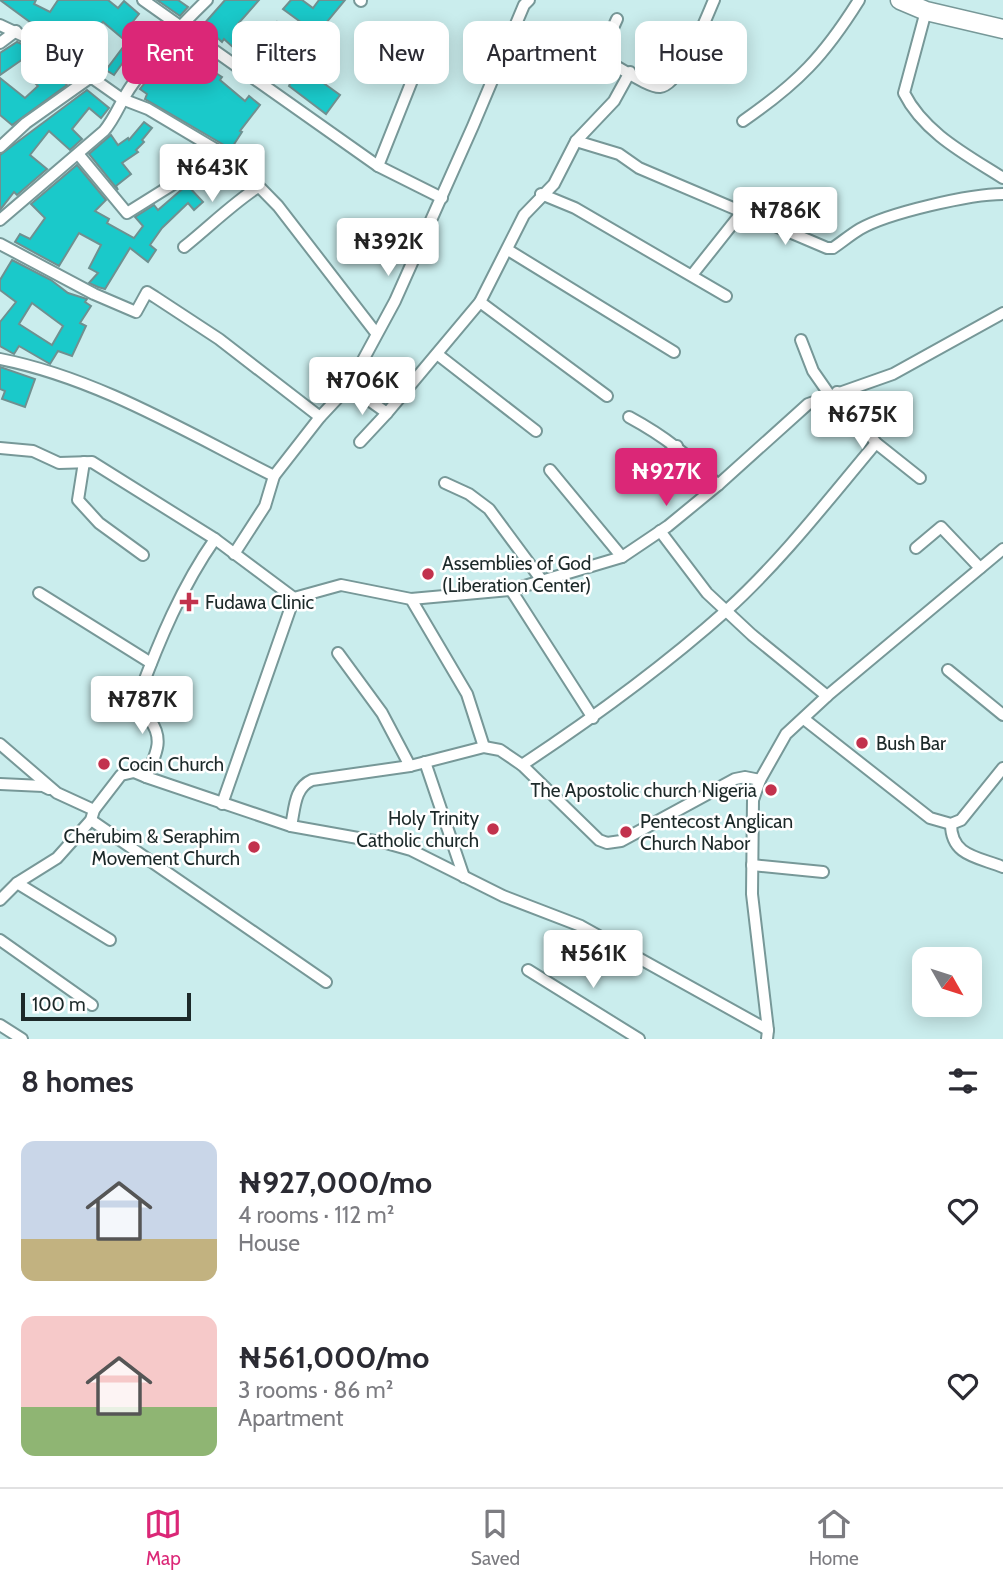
<!DOCTYPE html>
<meta charset="utf-8">
<style>
:root{--surface:#fff;--page:#f2f2f3;--text:#2b2b33;--muted:#7c7c81;--line:#e1e1e2;--accent:#db2777}
body{margin:0;font-family:Cabin,sans-serif;background:var(--page);color:var(--text);height:100vh;display:flex;flex-direction:column;font-size:26px;white-space:nowrap}
*{box-sizing:border-box;margin:0}
p{font-size:23px;color:var(--muted)}
.icon{flex:none;width:38px;height:38px;fill:none;stroke:currentColor;stroke-width:2;stroke-linecap:round;stroke-linejoin:round}
.map{position:relative;height:1039px;overflow:hidden}
.drawer{display:flex;flex-direction:column;background:var(--surface);flex:1}
.drawer>*{flex:none}
.top-card{position:absolute;left:21px;top:21px;width:962px;height:63px;display:flex;gap:14px}
.needle{width:46px;rotate:129deg}
.buttons{position:absolute;left:912px;top:947px;display:grid;gap:14px}
.buttons a{display:grid;place-items:center;width:70px;height:70px;border-radius:14px;background:var(--surface);box-shadow:0 4px 18px #0003;font-size:35px}
.scale{position:absolute;left:21px;bottom:18px;width:170px;box-sizing:border-box;padding-left:7px;border:4px solid #1c2929;border-top:0;font-size:19px;line-height:24px;white-space:nowrap;color:#1c2929;-webkit-text-stroke:5px #fff;paint-order:stroke}
.price{position:absolute;translate:-50% -60px;padding:0 16px;border-radius:7px;background:#fff;color:#222;font-size:23px;line-height:46px;filter:drop-shadow(0 2px 4px #0008)}
.price::after{content:'';position:absolute;left:50%;top:42px;width:21px;height:16px;margin-left:-10px;background:inherit;clip-path:polygon(0 0,100% 0,50% 100%)}
.price.on{background:var(--accent);color:#fff}
ul{padding:0;list-style:none}
li{display:flex;align-items:center;gap:21px;height:175px;padding:0 21px}
li span{display:grid;place-items:center;flex:none;width:196px;height:140px;border-radius:14px;color:#555}
li>.icon{margin-inline-start:auto}
span .icon{width:84px;height:84px;fill:#fffc;stroke-width:1}
li b{font-size:30px}
h2{display:flex;justify-content:space-between;align-items:center;height:84px;padding:0 21px;font-size:30px}
.pill{padding:0 24px;border-radius:14px;background:var(--surface);box-shadow:0 4px 18px #0003;font-size:24px;line-height:63px}
.pill.on{background:var(--accent);color:#fff}
.dock{display:flex;justify-content:space-around;align-items:center;height:98px;border-top:2px solid var(--line);background:var(--surface);font-size:19px;color:var(--muted)}
.dock a{display:grid;justify-items:center;gap:4px}
.dock .on{color:var(--accent)}
.map>svg:first-child{display:block}
.building{fill:#1ac9ca;stroke:#6f9090;stroke-width:2;fill-rule:evenodd}
.lines{fill:none;stroke-linecap:round;stroke-linejoin:round}
.minor-casing{stroke:#779898;stroke-width:14}
.primary-casing{stroke:#779898;stroke-width:21}
.minor{stroke:#fff;stroke-width:10}
.primary{stroke:#fff;stroke-width:18}
.poi-dot{fill:#c2324d;stroke:#fff;stroke-width:2.5}
.labels{text-anchor:middle;stroke-width:5;stroke-linejoin:round;paint-order:stroke}
.poi-label{font-size:19px;fill:#1c2929;stroke:#fff;text-anchor:start}
</style>
<div class="map">
<svg width="1003" height="1039" viewBox="0 0 1003 1039">
<rect width="100%" height="100%" fill="#caeded"/>
<g class="building">
<polygon points="0,0 36,0 34,4 50,12 58,0 108,0 118,8 124,1 139,14 131,24 137,29 127,42 103,22 87,41 89,43 79,58"/>
<polygon points="157,0 178,0 188,7 180,16"/>
<polygon points="225,0 259,0 237,25 256,41 250,48 271,67 264,76 243,60 245,58 224,39 222,42 203,25"/>
<polygon points="291,0 302,0 313,8 319,0 345,0 317,34 283,9"/>
<polygon points="277,22 305,47 293,61 340,95 326,114 289,86 290,84 272,68 287,51 267,33"/>
<polygon points="179,40 182,42 167,61 193,82 203,65 222,77 220,80 245,101 249,96 260,105 240,131 242,132 231,149 145,99 147,94 140,89"/>
<polygon points="17,42 31,48 67,85 12,125 0,115 0,78 25,98 38,86 32,80 37,75 23,59 0,75 0,53"/>
<polygon points="124,46 131,51 114,75 106,70"/>
<polygon points="87,90 109,108 101,118 89,108 72,129 82,139 70,150 49,131 30,155 47,169 17,195 14,192 0,210 0,155"/>
<polygon points="144,122 152,128 142,140 144,142 136,150 138,152 122,163 131,174 116,186 118,190 89,154 111,135 118,145 128,138 129,140"/>
<polygon points="77,165 106,200 95,211 109,219 107,223 134,238 143,226 135,217 154,205 158,210 187,185 203,202 194,210 188,203 162,228 150,245 156,250 148,262 130,248 105,289 98,287 89,283 98,273 89,268 101,245 79,233 59,266 15,242 20,234 30,239 45,218 31,204"/>
<path d="M12,260l39,20 17,13 19,6 -2,3 6,4 -11,17 6,3 -14,30 -14,-5 -8,13 -31,-18 -5,8 -14,-8v-24l16,-20 -16,-12v-10zM32,303l31,23 -11,19 -33,-21z"/>
<polygon points="0,367 35,379 25,407 2,399 5,391 0,389"/>
</g>
<g class="lines">
<g class="minor-casing">
<g id="minor">
<polyline points="143,0 378,166 442,198"/>
<polyline points="360,0 361,1"/>
<path d="M926,11l-22,82c20,40 63,62 99,85"/>
<path d="M617,19l-16,35 5,7c12,5 43,27 54,26 21,-2 46,-69 54,-87"/>
<polyline points="0,25 51,49 122,99 148,109 232,159 278,206 376,333"/>
<polyline points="0,43 16,31"/>
<path d="M743,121c55,-38 81,-65 116,-121"/>
<path d="M576,141l43,13 20,14 188,80h6c9,-6 17,-13 27,-19 28,-16 110,-35 143,-35"/>
<polyline points="0,147 26,123 91,77"/>
<polyline points="79,155 127,213 223,153"/>
<polyline points="378,166 415,73"/>
<polyline points="541,194 575,208 726,296"/>
<path d="M0,220l104,-89c12,-14 17,-31 28,-46 22,-31 47,-58 75,-85"/>
<polyline points="0,244 94,294 136,312 147,292 155,297 219,339 320,417"/>
<path d="M184,247c25,-20 48,-43 74,-60"/>
<polyline points="508,250 674,352"/>
<polyline points="692,275 742,212"/>
<polyline points="480,302 607,396"/>
<polyline points="801,340 813,371 829,394"/>
<polyline points="437,354 536,431"/>
<path d="M0,359c97,19 186,73 274,117"/>
<polyline points="349,386 387,413 480,302 524,215 554,184 576,141 614,101 630,72"/>
<polyline points="837,392 876,443 920,478"/>
<path d="M629,417c37,20 60,39 89,68"/>
<polyline points="360,442 387,413"/>
<polyline points="0,448 33,451 59,463 92,462 215,539 294,598"/>
<polyline points="84,462 78,500 99,523 143,555"/>
<polyline points="550,470 622,557"/>
<polyline points="645,473 677,446"/>
<polyline points="445,483 469,494 489,509 543,582"/>
<polyline points="660,531 707,593 752,635 827,696"/>
<polyline points="916,548 941,527 980,568"/>
<polyline points="234,554 265,506 274,476 320,417 349,386 395,301 473,126 524,5 529,0"/>
<polyline points="511,590 593,718"/>
<polyline points="39,593 151,663"/>
<polyline points="294,598 341,585 411,599 511,590 622,557 668,526 718,485 808,404 893,374 1003,313"/>
<polyline points="411,599 467,694 484,747"/>
<polyline points="338,653 382,713 410,766"/>
<polyline points="948,670 1003,715"/>
<polyline points="804,719 930,818 951,824 961,820 1003,768"/>
<polyline points="0,744 57,793 94,810"/>
<polyline points="425,762 464,877"/>
<path d="M522,765c71,-47 141,-98 205,-155 55,-50 101,-110 149,-167"/>
<polyline points="146,777 291,826 386,843 411,850 503,896 581,926 768,1030"/>
<polyline points="0,784 43,786 49,789"/>
<polyline points="222,804 294,598"/>
<polyline points="91,820 326,982"/>
<path d="M951,824c0,32 27,33 52,43"/>
<path d="M291,826c4,-18 3,-38 21,-46l98,-14 74,-19 16,3 22,15 77,75 8,3 14,-2 114,-62 10,-2 15,3"/>
<polyline points="752,865 823,872"/>
<polyline points="17,883 110,940"/>
<path d="M0,900l17,-17 40,-25 34,-38 3,-10 27,-35 13,-3 12,5c9,-21 19,-37 4,-57 -6,-9 -10,-15 -11,-25 20,-54 43,-109 76,-156"/>
<polyline points="0,940 92,1005"/>
<polyline points="528,970 639,1039"/>
<polyline points="0,1025 22,1039"/>
<polyline points="767,1039 768,1030 752,894 753,800 760,780 786,734 827,696 1003,549"/>
</g>
</g>
<g class="primary-casing">
<polyline id="primary" points="900,0 926,11 1003,29"/>
</g>
<use href="#minor" class="minor"/>
<use href="#primary" class="primary"/>
</g>
<g class="poi-dot">
<circle cx="428" cy="574" r="7"/>
<path d="M185.5 591.5h7v7h7v7h-7v7h-7v-7h-7v-7h7z"/>
<circle cx="862" cy="743" r="7"/>
<circle cx="104" cy="764" r="7"/>
<circle cx="771" cy="790" r="7"/>
<circle cx="493" cy="829" r="7"/>
<circle cx="626" cy="832" r="7"/>
<circle cx="254" cy="847" r="7"/>
</g>
<g class="labels">
<g class="poi-label">
<text x="442" y="570">Assemblies of God<tspan x="442" dy="22">(Liberation Center)</tspan></text>
<text x="205" y="609">Fudawa Clinic</text>
<text x="876" y="750">Bush Bar</text>
<text x="118" y="771">Cocin Church</text>
<text x="757" y="797" text-anchor="end">The Apostolic church Nigeria</text>
<text x="479" y="825" text-anchor="end">Holy Trinity<tspan x="479" dy="22">Catholic church</tspan></text>
<text x="640" y="828">Pentecost Anglican<tspan x="640" dy="22">Church Nabor</tspan></text>
<text x="240" y="843" text-anchor="end">Cherubim &amp; Seraphim<tspan x="240" dy="22">Movement Church</tspan></text>
</g>
</g>
</svg>
<div class="buttons">
<a><svg class="needle" viewBox="-14 -14 28 28"><path d="M0-13l5 13h-10z" fill="#e53935"/><path d="M0 13l5-13h-10z" fill="#7c7c81"/></svg></a>
</div>
<div class="scale">100 m</div>
<b class="price" style="left:212px;top:204px">₦643K</b>
<b class="price" style="left:785px;top:247px">₦786K</b>
<b class="price" style="left:388px;top:278px">₦392K</b>
<b class="price" style="left:362px;top:417px">₦706K</b>
<b class="price" style="left:862px;top:451px">₦675K</b>
<b class="price on" style="left:666px;top:508px">₦927K</b>
<b class="price" style="left:142px;top:736px">₦787K</b>
<b class="price" style="left:593px;top:990px">₦561K</b>
<div class="top-card">
<a class="pill">Buy</a>
<a class="pill on">Rent</a>
<a class="pill">Filters</a>
<a class="pill">New</a>
<a class="pill">Apartment</a>
<a class="pill">House</a>
</div>
</div>
<section class="drawer">
<h2>8 homes<svg class="icon" aria-label="filters" viewBox="0 0 24 24"><path d="M4 7h16M4 17h16"/><circle cx="9" cy="7" r="2"/><circle cx="15" cy="17" r="2"/></svg></h2>
<ul>
<li><span style="background:linear-gradient(#c9d6e8 70%,#c2b280 0)"><svg class="icon" aria-label="home" viewBox="0 0 24 24"><path d="M3 11l9-7 9 7M6 9v11h12V9"/></svg></span><div><b>₦927,000/mo</b><p>4 rooms · 112 m²</p><p>House</p></div><svg class="icon" aria-label="heart" viewBox="0 0 24 24"><path d="M12 20l-8-8c-3-5 5-10 8-4 3-6 11-1 8 4z"/></svg></li>
<li><span style="background:linear-gradient(#f6c9c9 65%,#8fb573 0)"><svg class="icon" aria-label="home" viewBox="0 0 24 24"><path d="M3 11l9-7 9 7M6 9v11h12V9"/></svg></span><div><b>₦561,000/mo</b><p>3 rooms · 86 m²</p><p>Apartment</p></div><svg class="icon" aria-label="heart" viewBox="0 0 24 24"><path d="M12 20l-8-8c-3-5 5-10 8-4 3-6 11-1 8 4z"/></svg></li>
</ul>
</section>
<nav class="dock">
<a class="on"><svg class="icon" aria-label="map" viewBox="0 0 24 24"><path d="M3 6l6-2 6 2 6-2v14l-6 2-6-2-6 2zM9 4v14M15 6v14"/></svg>Map</a>
<a><svg class="icon" aria-label="saved" viewBox="0 0 24 24"><path d="M7 4h10v16l-5-4-5 4z"/></svg>Saved</a>
<a><svg class="icon" aria-label="home" viewBox="0 0 24 24"><path d="M3 11l9-7 9 7M6 9v11h12V9"/></svg>Home</a>
</nav>
